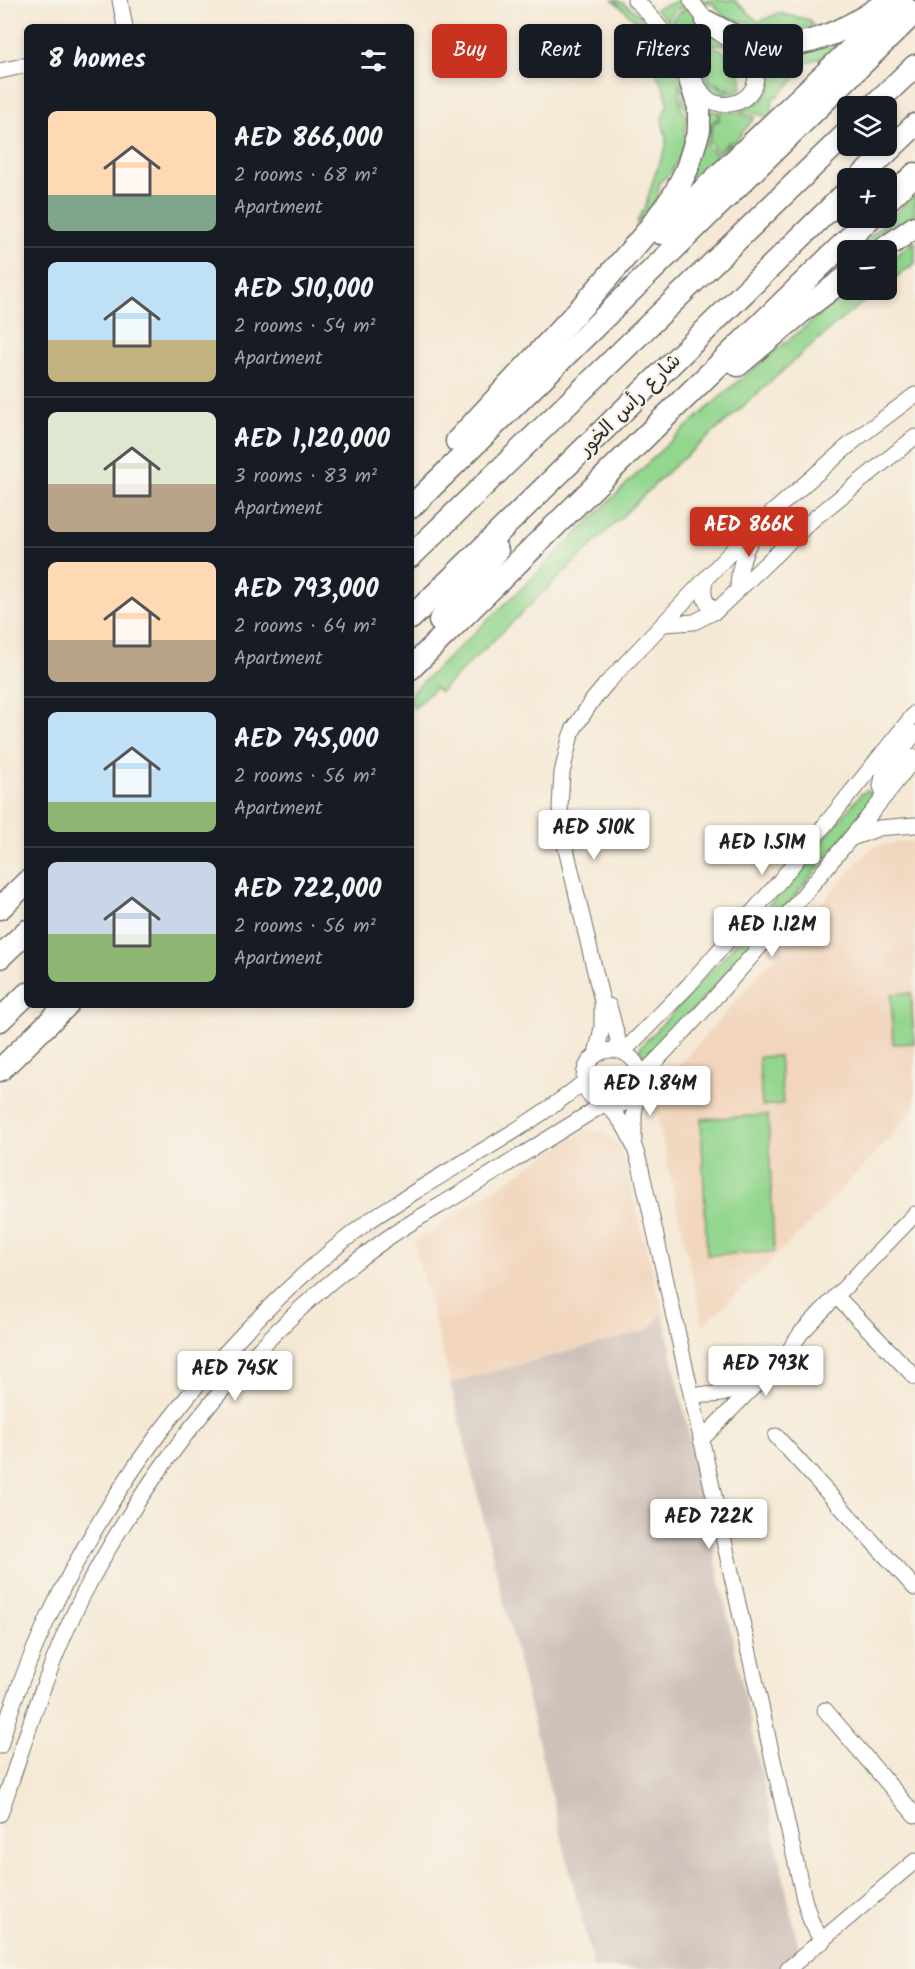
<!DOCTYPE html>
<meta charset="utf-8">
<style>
:root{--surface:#171b24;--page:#242831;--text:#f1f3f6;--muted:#9ea1a6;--line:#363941;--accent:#c8321e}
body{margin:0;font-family:Kalam,"Playpen Sans Arabic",sans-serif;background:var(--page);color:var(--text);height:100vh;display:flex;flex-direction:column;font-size:22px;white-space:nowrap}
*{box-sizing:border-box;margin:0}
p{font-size:20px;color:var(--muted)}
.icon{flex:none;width:33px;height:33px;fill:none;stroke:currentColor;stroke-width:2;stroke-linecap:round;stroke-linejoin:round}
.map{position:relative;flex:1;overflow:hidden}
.drawer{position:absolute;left:24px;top:24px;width:390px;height:984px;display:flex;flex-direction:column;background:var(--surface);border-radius:9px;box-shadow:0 3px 9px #0003}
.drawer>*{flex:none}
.guide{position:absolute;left:432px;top:24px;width:393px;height:54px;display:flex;gap:12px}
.fabs{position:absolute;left:837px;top:96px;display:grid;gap:12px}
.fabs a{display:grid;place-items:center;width:60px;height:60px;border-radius:9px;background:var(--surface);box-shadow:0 3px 9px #0003;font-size:30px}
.price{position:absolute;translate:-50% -51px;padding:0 14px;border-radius:6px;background:#fff;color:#222;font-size:20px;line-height:39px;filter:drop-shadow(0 2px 3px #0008)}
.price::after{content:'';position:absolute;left:50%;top:36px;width:18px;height:14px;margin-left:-9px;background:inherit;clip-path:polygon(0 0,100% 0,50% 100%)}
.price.on{background:var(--accent);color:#fff}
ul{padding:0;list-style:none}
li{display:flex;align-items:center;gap:18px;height:150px;padding:0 24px}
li+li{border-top:2px solid var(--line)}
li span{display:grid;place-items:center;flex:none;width:168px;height:120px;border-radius:9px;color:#555}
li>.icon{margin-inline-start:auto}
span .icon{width:72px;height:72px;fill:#fffc;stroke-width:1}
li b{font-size:26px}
h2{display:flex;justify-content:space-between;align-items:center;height:72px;padding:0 24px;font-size:26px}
.chip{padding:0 21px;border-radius:9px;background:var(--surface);box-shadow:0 3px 9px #0003;font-size:21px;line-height:54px}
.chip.on{background:var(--accent);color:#fff}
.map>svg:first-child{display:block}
.built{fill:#f2d5bd}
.industrial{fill:#cfc1ba}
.green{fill:#93d68e;stroke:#5f805c;stroke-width:1.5}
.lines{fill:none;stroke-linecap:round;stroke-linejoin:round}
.minor-casing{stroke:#726e66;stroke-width:17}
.highway-casing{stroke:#726e66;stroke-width:25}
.minor{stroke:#fff;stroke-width:15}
.highway{stroke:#fff;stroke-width:22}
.labels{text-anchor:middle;stroke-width:4.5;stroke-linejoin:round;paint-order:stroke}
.street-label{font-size:20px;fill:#2b2b2b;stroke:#f7f3e8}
</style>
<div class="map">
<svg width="915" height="1969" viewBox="0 0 915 1969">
<rect width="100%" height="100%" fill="#f7f3e8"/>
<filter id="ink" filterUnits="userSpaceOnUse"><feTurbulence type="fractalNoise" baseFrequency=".0167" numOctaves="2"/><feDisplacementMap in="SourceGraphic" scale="12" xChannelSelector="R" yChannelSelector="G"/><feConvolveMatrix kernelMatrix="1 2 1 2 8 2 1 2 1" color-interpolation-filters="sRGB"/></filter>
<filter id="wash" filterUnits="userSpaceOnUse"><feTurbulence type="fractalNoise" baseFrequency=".008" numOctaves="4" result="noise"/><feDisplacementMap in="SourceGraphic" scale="24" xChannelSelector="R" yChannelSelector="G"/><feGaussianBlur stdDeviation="1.35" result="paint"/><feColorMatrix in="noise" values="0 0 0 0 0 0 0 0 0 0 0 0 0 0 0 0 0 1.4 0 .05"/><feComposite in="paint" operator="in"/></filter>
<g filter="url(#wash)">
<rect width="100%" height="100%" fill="#f5e9d5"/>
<g class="built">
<polygon points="915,839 915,1106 882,1146 809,1224 703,1326 652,1093 692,1051 869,850 877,846 906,841 912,842"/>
<polygon points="589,1130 604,1132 620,1148 663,1313 648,1329 450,1383 414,1242 582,1132"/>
</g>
<polygon class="industrial" points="663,1313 803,1969 594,1969 450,1383 648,1330"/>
<g class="green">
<path d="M613,0c24,0 64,63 72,84 4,9 3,20 5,29l-9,-10 3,-10 -4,-9 -2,1 3,6c-4,11 -1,20 8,26l-4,12v15l-7,17 -7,11 -12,11 -1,16 -21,26 1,-6 7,-11 9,-31 12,-30v-9l-4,-19 6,-17 -5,-16 -7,-13 -9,-36 -6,-12z"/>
<polygon points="680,0 688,5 675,10 668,21 655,9"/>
<polygon points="701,0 734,0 758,21 761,21 778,13 810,20 813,25 777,39 764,31 757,30 751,23 726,18 713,4 703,2"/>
<path d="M690,7l53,51c-12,3 -15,0 -17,-12l-4,-2 -35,4 -17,-24 7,-10z"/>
<polygon points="852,30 833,53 804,64 792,55 771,60 769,53"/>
<path d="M718,48c6,2 6,5 10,10 11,12 13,14 14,31l-12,-3 -3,5 -8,-7 -10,-3v-9l-10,-8v-10l-6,-4z"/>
<path d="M766,52c8,25 5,30 -10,51l-2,-1c10,-15 15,-31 4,-47z"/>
<polygon points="690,53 695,55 698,67 706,74 708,84 719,86 725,93 732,89 743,93 730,99 712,94 704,83"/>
<path d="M791,59l9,7 -1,10c-11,7 -16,18 -27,23v13l-4,5 -28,-7c6,-2 15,-4 18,-7 13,-10 17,-26 14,-40z"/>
<polygon points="706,109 718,112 718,119 713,121 706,145 718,156 729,144 738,146 682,200"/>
<polygon points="720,112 734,112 755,117 735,142 729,142 718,152 709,143 714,122 719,121"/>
<polygon points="915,195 915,214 863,250 856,250"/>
<polygon points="915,241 915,263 887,284 887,262"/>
<path d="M850,290h29c-72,54 -135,119 -205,176l-234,226 -5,-4 -21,20 -3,-4v-11l111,-105 144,-143 70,-62z"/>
<path d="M867,790l6,5 -1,6c-70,89 -144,174 -222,254l-8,1 -3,-5 2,-5c78,-80 150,-165 220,-252z"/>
<polygon points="911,993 914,1043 893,1044 891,994"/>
<polygon points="779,1056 783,1104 762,1106 759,1057"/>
<polygon points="768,1115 774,1252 707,1255 701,1119"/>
</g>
</g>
<g filter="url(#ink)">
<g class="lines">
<g class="minor-casing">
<g id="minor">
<polyline points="120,0 125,27"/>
<path d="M635,0c21,19 35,42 51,66 6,10 12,23 20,31 19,17 51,3 50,-23 -1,-25 -26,-31 -42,-45 -9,-9 -16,-19 -23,-29"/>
<polyline points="0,71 27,65"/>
<path d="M705,581c-3,13 -1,23 11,30"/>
<path d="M738,590c0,-20 5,-37 15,-54"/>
<polyline points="664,624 694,622 716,611 811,521 915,437"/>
<polyline points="885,796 881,786 883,776 915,733"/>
<polyline points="852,838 879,828 915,825"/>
<polyline points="609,1006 621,1051"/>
<circle cx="612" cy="1078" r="28"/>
<polyline points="623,1052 688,986 778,883 915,713"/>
<polyline points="596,1054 602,1028 602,1001 562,832 560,807 562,773 570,738 573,730 592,701 607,683 750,532 855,440 915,395"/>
<path d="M640,1077c67,-67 128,-139 189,-213 29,-35 59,-70 86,-107"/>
<path d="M607,1105c20,20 27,37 34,64l163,730 7,22 11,21"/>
<polyline points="634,1140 634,1116 637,1090"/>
<polyline points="836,1296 915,1377"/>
<path d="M691,1394c28,2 39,3 60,-18"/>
<polyline points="776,1436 915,1588"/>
<polyline points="701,1440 788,1352 801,1333 915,1214"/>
<polyline points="825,1710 915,1815"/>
<path d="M0,1746c12,-46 30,-89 50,-132 72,-152 182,-288 316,-391 15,-11 33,-21 50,-32 56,-35 116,-67 168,-109"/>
<path d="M0,1814c25,-73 47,-148 82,-217 68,-133 178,-268 300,-355 23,-17 49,-31 74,-46 49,-30 98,-61 148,-92"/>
<polyline points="788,1969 915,1861"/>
</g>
</g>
<g class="highway-casing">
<g id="highway">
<path d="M707,22c14,7 28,16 43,20 44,13 95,-10 131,-36"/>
<polyline points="873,106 915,66"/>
<polyline points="860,178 915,125"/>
<polyline points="886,202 915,174"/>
<polyline points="661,233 691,202 902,0"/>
<polyline points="882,250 915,227"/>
<polyline points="738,365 806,308 848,276"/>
<polyline points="457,441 588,300 646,233 674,195 687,169 699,130 699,107 686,67"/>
<polyline points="411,507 915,12"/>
<polyline points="411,556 848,132"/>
<polyline points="411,618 848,191"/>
<polyline points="440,621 497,551"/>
<polyline points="411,668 664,418 870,218"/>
<polyline points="0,908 27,882"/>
<polyline points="0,957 27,931"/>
<polyline points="0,1020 27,994"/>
<polyline points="0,1070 67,1005"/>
</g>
</g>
<use href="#minor" class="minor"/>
<use href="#highway" class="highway"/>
</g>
</g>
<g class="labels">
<g class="street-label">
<text transform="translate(629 404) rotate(-45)" y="7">شارع رأس الخور</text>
</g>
</g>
</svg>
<div class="fabs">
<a><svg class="icon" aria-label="layers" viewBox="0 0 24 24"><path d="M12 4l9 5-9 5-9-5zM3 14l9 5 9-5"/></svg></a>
<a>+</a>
<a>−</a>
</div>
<b class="price on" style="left:749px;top:558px">AED 866K</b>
<b class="price" style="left:594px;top:861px">AED 510K</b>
<b class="price" style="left:762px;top:876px">AED 1.51M</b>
<b class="price" style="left:772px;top:958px">AED 1.12M</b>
<b class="price" style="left:650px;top:1117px">AED 1.84M</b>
<b class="price" style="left:766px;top:1397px">AED 793K</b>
<b class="price" style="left:235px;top:1402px">AED 745K</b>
<b class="price" style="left:709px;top:1550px">AED 722K</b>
<div class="guide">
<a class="chip on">Buy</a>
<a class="chip">Rent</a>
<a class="chip">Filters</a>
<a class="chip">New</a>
</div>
<section class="drawer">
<h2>8 homes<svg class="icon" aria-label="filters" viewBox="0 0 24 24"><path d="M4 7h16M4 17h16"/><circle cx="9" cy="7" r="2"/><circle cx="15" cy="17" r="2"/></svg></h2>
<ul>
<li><span style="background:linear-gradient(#ffd9b3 70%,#7fa58c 0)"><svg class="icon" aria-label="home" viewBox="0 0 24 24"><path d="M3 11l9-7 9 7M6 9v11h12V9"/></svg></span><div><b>AED 866,000</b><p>2 rooms · 68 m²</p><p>Apartment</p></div></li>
<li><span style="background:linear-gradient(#bfe0f5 65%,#c2b280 0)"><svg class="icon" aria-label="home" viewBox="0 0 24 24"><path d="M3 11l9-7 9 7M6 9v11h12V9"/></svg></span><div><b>AED 510,000</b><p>2 rooms · 54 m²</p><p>Apartment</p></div></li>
<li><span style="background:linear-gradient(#dfe7d0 60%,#b9a48a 0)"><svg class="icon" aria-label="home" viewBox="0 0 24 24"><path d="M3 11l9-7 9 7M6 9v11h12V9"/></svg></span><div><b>AED 1,120,000</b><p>3 rooms · 83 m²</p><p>Apartment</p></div></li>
<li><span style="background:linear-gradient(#ffd9b3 65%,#b9a48a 0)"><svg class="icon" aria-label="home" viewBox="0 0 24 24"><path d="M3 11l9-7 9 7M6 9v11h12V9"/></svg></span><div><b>AED 793,000</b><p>2 rooms · 64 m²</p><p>Apartment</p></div></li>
<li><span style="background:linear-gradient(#bfe0f5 75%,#8fb573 0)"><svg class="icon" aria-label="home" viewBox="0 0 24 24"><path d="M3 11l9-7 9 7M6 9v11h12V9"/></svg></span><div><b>AED 745,000</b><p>2 rooms · 56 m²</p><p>Apartment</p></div></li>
<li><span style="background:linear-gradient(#c9d6e8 60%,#8fb573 0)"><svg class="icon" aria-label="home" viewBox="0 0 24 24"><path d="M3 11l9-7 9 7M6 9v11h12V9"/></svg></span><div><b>AED 722,000</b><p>2 rooms · 56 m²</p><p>Apartment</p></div></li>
</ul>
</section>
</div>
